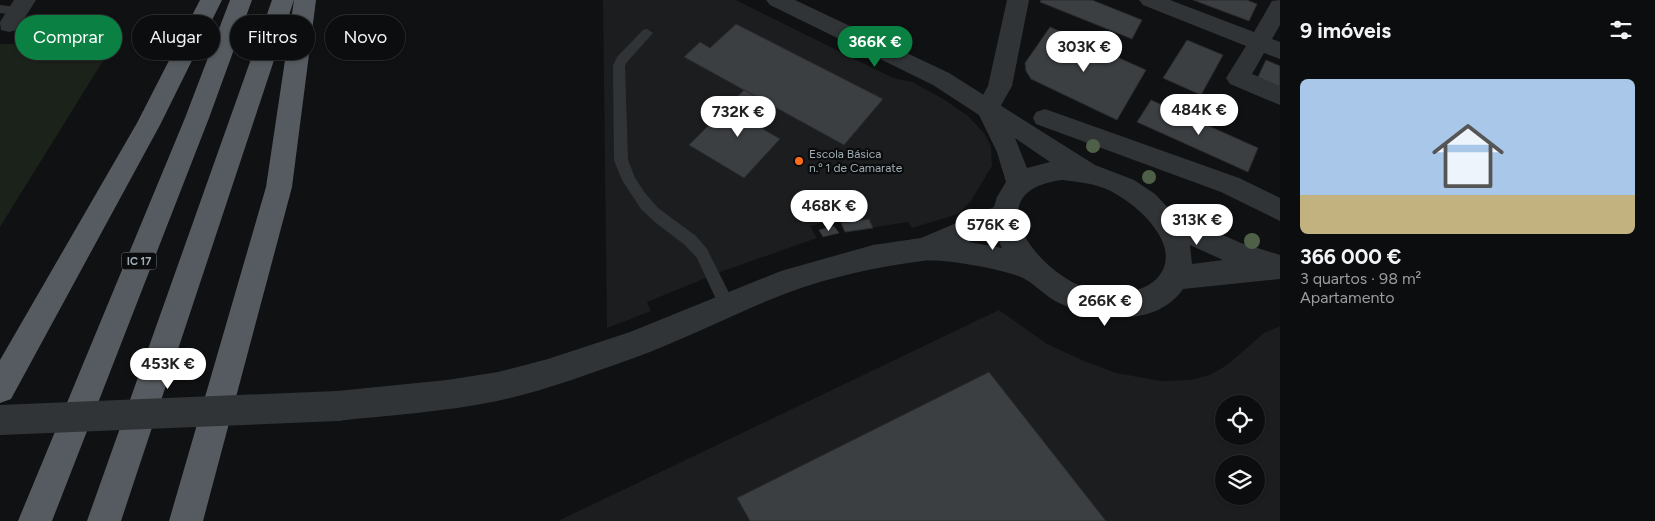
<!DOCTYPE html>
<html lang="pt">
<meta charset="utf-8">
<style>
:root{--surface:#0c0d0e;--page:#1a1b1c;--text:#f1f3f6;--muted:#9a9c9e;--line:#2c2d2e;--accent:#0b8043}
body{margin:0;font-family:Figtree,sans-serif;background:var(--page);color:var(--text);height:100vh;display:flex;flex-direction:column;font-size:19px;white-space:nowrap}
*{box-sizing:border-box;margin:0}
p{font-size:16px;color:var(--muted)}
.icon{flex:none;width:28px;height:28px;fill:none;stroke:currentColor;stroke-width:2;stroke-linecap:round;stroke-linejoin:round}
.map{position:relative;flex:1;overflow:hidden}
.side{display:flex;flex-direction:column;background:var(--surface);width:375px}
.side>*{flex:none}
.banner{position:absolute;left:15px;top:15px;width:475px;height:45px;display:flex;gap:10px}
.fabs{position:absolute;left:1215px;top:395px;display:grid;gap:10px}
.fabs a{display:grid;place-items:center;width:50px;height:50px;border-radius:50%;background:var(--surface);box-shadow:0 1px 4px #0004,0 0 0 1px var(--line);font-size:25px}
.price{position:absolute;translate:-50% -42px;padding:0 11px;border-radius:18px;background:#fff;color:#222;font-size:16px;line-height:32px;filter:drop-shadow(0 1px 2px #0008)}
.price::after{content:'';position:absolute;left:50%;top:30px;width:15px;height:11px;margin-left:-8px;background:inherit;clip-path:polygon(0 0,100% 0,50% 100%)}
.price.on{background:var(--accent);color:#fff}
ul{padding:0;list-style:none}
li{display:grid;align-content:center;gap:10px;height:265px;padding:0 20px}
li+li{border-top:1px solid var(--line)}
li span{display:grid;place-items:center;height:155px;border-radius:8px;color:#555}
li>.icon{margin-inline-start:auto}
span .icon{width:90px;height:90px;fill:#fffc;stroke-width:1}
li b{font-size:21px}
h2{display:flex;justify-content:space-between;align-items:center;height:60px;padding:0 20px;font-size:21px}
.pill{padding:0 18px;border-radius:22px;background:var(--surface);box-shadow:0 1px 4px #0004,0 0 0 1px var(--line);font-size:18px;line-height:45px}
.pill.on{background:var(--accent);color:#fff}
main{display:flex;flex:1;min-height:0}
.map>svg:first-child{display:block}
.built{fill:#1c1d1f;fill-rule:evenodd}
.green{fill:#1b221a}
.building{fill:#3c3f42;stroke:#2a2b2e}
.lines{fill:none;stroke-linecap:round;stroke-linejoin:round}
.service{fill:#313437;fill-rule:evenodd}
.minor{fill:#313437;fill-rule:evenodd}
.tertiary{fill:#313437;fill-rule:evenodd}
.trunk{fill:#555b60;fill-rule:evenodd}
.tertiary-bridge{stroke:#313437;stroke-width:30}
.tree{fill:#4e6048}
.poi-dot{fill:#ff6b1b;stroke:#0b0c0d;stroke-width:2}
.labels{text-anchor:middle;stroke-width:4.5;stroke-linejoin:round;paint-order:stroke}
.shield{fill:#0b0c0d;stroke:#737d82;stroke-width:1}
.shield-label{font-size:11px;font-weight:bold;fill:#a0adb4}
.poi-label{font-size:12px;fill:#a0adb4;stroke:#0b0c0d;text-anchor:start}
</style>
<main>
<div class="map">
<svg width="1280" height="521" viewBox="0 0 1280 521">
<rect width="100%" height="100%" fill="#101112"/>
<g class="built">
<polygon points="603,0 736,0 893,78 912,82 945,100 968,116 984,133 991,146 992,166 971,201 958,214 912,228 908,222 845,232 839,219 810,226 817,238 723,271 647,302 651,311 607,328"/>
<path d="M999,310l48,34 37,17 32,12 45,8 29,-1 20,-5 17,-10 37,-32 16,-7v195h-722zM1224,404h32v32h-32zM1224,464h32v32h-32z"/>
</g>
<polygon class="green" points="114,43 0,227 0,44"/>
<g class="building">
<polygon points="1041,0 1092,0 1142,20 1132,39 1040,2"/>
<polygon points="1193,0 1247,0 1257,4 1249,21"/>
<polygon points="736,24 883,99 844,145 684,57 700,42 710,48"/>
<polygon points="1050,27 1146,70 1117,120 1031,79 1026,71 1025,63"/>
<polygon points="1187,40 1223,55 1201,95 1163,78"/>
<polygon points="1266,60 1280,66 1280,90 1256,81"/>
<polygon points="744,90 755,96 737,114 726,108"/>
<polygon points="755,96 776,108 758,126 780,139 744,178 689,145 726,108 737,114"/>
<polygon points="1151,100 1258,148 1248,172 1137,122"/>
<polygon points="869,219 873,228 845,232 841,223"/>
<polygon points="834,226 839,233 823,237 819,230"/>
<polygon points="989,372 1106,521 750,521 737,498"/>
</g>
<g class="lines">
<g class="service">
<polygon points="0,5 17,7 23,11 17,15 0,13"/>
<polygon points="647,29 653,33 627,62 625,66 628,160 635,178 645,193 658,208 696,236 707,249 735,305 733,310 727,312 721,310 697,258 685,245 656,223 641,209 622,180 614,160 613,66 617,57 643,30"/>
</g>
<g class="minor">
<polygon points="14,0 36,0 17,30 9,32 1,30 0,22"/>
<polygon points="1007,0 1029,0 1012,86 996,114 988,117 980,114 976,108 988,86"/>
<polygon points="1139,0 1170,0 1254,32 1272,1 1280,0 1280,25 1272,39 1280,42 1280,59 1264,53 1252,74 1280,86 1280,105 1230,84 1226,78 1246,46 1143,5"/>
<polygon points="1045,109 1239,178 1280,198 1280,221 1221,192 1036,124 1033,118 1036,112"/>
</g>
<path class="tertiary" d="M766,0h29l154,73 146,92 39,15 21,14 19,20 67,29 39,12v24l-97,10c-27,39 -87,32 -124,14 -13,-6 -24,-19 -36,-25 -20,-9 -81,-20 -101,-17 -46,6 -92,16 -135,32 -52,20 -101,46 -153,65 -45,16 -90,33 -137,43 -53,11 -107,14 -160,20l-11,-5 -5,-10 5,-10 11,-5 110,-11 51,-8 50,-13 82,-27 151,-61 92,-26 48,-7 73,-31 3,-10 9,-15 -9,-30 -18,-37 -46,-30 -163,-80zM1015,138l35,24 -23,6zM1062,180c19,2 38,4 54,14 17,10 32,23 42,39 19,30 1,55 -31,59 -13,2 -29,1 -41,-4 -50,-17 -111,-97 -24,-108zM994,231l8,17 -33,-6zM1190,245l33,15 -31,4z"/>
<g class="trunk">
<polygon points="200,0 222,0 160,125 11,399 0,403 0,360 137,123"/>
<polygon points="230,0 252,0 209,118 52,521 18,521 185,118"/>
<polygon points="272,0 294,0 121,521 87,521"/>
<polygon points="294,0 316,0 292,187 203,521 169,521 266,187"/>
</g>
<polyline class="tertiary-bridge" points="0,420 337,406"/>
</g>
<g class="tree">
<circle cx="1093" cy="146" r="7"/>
<circle cx="1149" cy="177" r="7"/>
<circle cx="1252" cy="241" r="8"/>
</g>
<circle class="poi-dot" cx="799" cy="161" r="5"/>
<g class="labels">
<rect class="shield" x="121.5" y="252.5" width="35" height="17" rx="4"/>
<g class="shield-label">
<text x="139" y="265">IC 17</text>
</g>
<g class="poi-label">
<text x="809" y="158">Escola Básica<tspan x="809" dy="14">n.º 1 de Camarate</tspan></text>
</g>
</g>
</svg>
<div class="fabs">
<a><svg class="icon" aria-label="locate" viewBox="0 0 24 24"><circle cx="12" cy="12" r="6"/><path d="M12 2v4M12 18v4M2 12h4M18 12h4"/></svg></a>
<a><svg class="icon" aria-label="layers" viewBox="0 0 24 24"><path d="M12 4l9 5-9 5-9-5zM3 14l9 5 9-5"/></svg></a>
</div>
<b class="price on" style="left:875px;top:68px">366K €</b>
<b class="price" style="left:1084px;top:73px">303K €</b>
<b class="price" style="left:1199px;top:136px">484K €</b>
<b class="price" style="left:738px;top:138px">732K €</b>
<b class="price" style="left:829px;top:232px">468K €</b>
<b class="price" style="left:1197px;top:246px">313K €</b>
<b class="price" style="left:993px;top:251px">576K €</b>
<b class="price" style="left:1105px;top:327px">266K €</b>
<b class="price" style="left:168px;top:390px">453K €</b>
<div class="banner">
<a class="pill on">Comprar</a>
<a class="pill">Alugar</a>
<a class="pill">Filtros</a>
<a class="pill">Novo</a>
</div>
</div>
<section class="side">
<h2>9 imóveis<svg class="icon" aria-label="filters" viewBox="0 0 24 24"><path d="M4 7h16M4 17h16"/><circle cx="9" cy="7" r="2"/><circle cx="15" cy="17" r="2"/></svg></h2>
<ul>
<li><span style="background:linear-gradient(#a9c7e8 75%,#c2b280 0)"><svg class="icon" aria-label="home" viewBox="0 0 24 24"><path d="M3 11l9-7 9 7M6 9v11h12V9"/></svg></span><div><b>366 000 €</b><p>3 quartos · 98 m²</p><p>Apartamento</p></div></li>
</ul>
</section>
</main>
